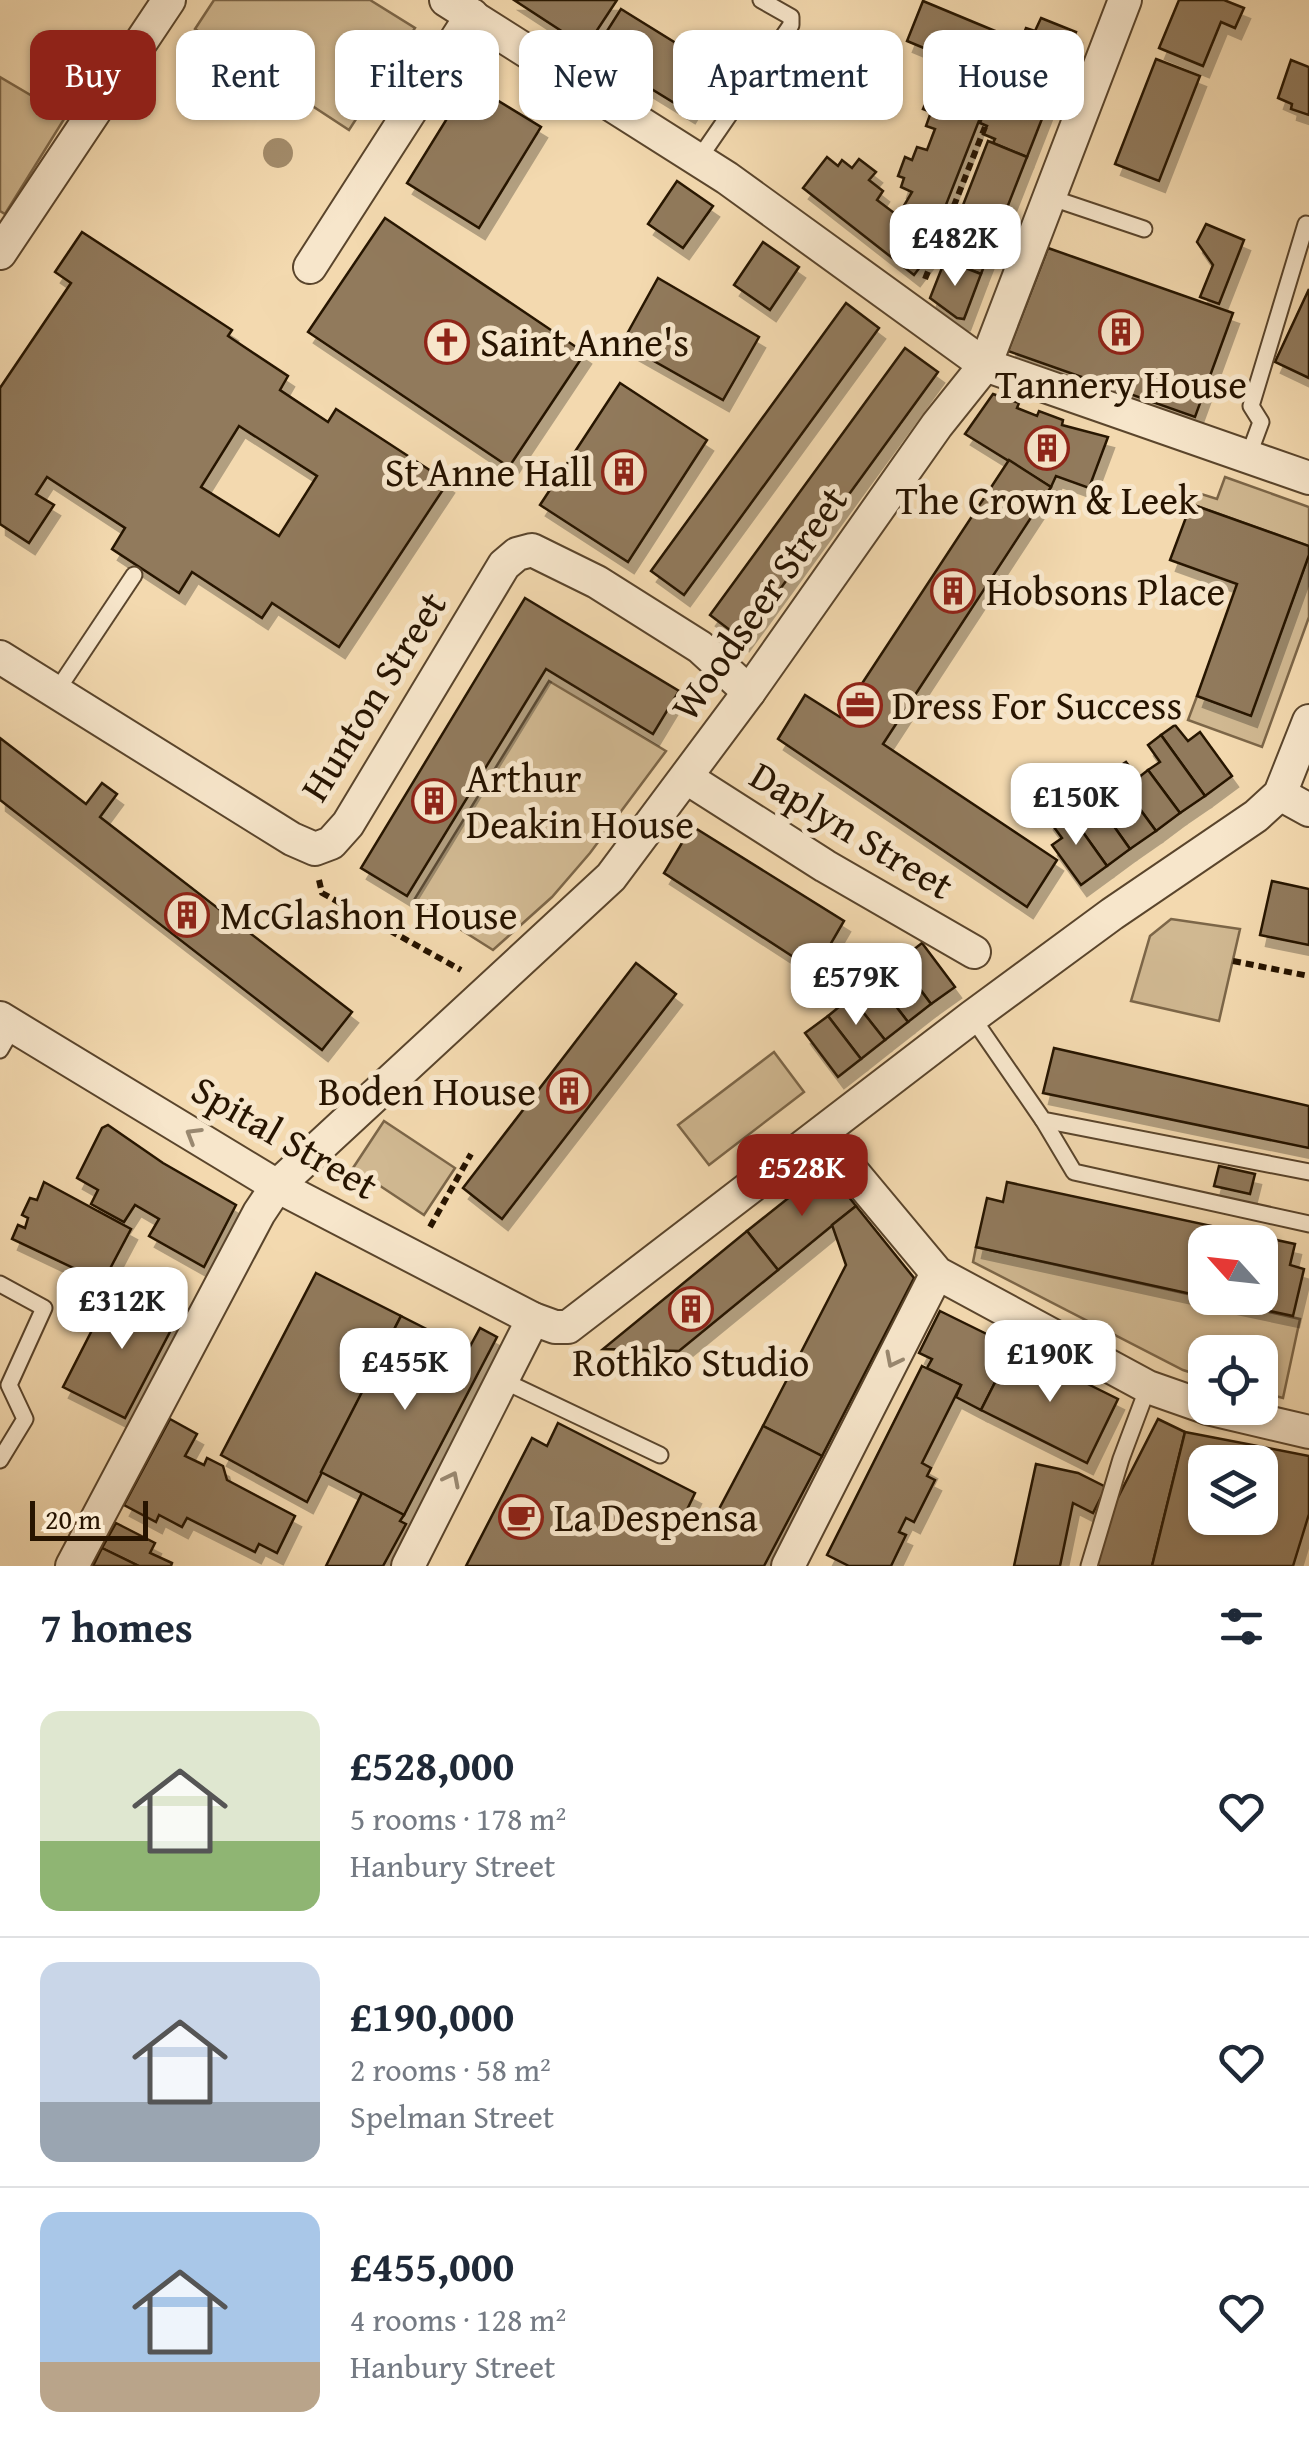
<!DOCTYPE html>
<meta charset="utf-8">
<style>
:root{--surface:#fff;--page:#f6f6f7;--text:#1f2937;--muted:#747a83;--line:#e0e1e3;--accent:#8f2418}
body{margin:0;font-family:"Gentium Book Plus",serif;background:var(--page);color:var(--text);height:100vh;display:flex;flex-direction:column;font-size:38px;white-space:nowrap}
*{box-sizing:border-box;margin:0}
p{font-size:32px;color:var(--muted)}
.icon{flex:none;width:55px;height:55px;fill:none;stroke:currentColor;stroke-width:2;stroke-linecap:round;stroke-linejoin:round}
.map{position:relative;height:1566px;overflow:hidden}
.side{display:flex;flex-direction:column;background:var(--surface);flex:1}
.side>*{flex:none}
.top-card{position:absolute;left:30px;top:30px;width:1250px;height:90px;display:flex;gap:20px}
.needle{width:65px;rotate:297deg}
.fabs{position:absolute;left:1188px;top:1225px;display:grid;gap:20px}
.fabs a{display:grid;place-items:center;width:90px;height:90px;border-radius:20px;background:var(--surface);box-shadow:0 2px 8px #0004;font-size:50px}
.scale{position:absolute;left:30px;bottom:25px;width:118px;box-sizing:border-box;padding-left:10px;border:5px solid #271400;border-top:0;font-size:28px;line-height:35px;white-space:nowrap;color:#271400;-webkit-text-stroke:8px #f7e6cb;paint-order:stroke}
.price{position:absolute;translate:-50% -85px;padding:0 22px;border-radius:20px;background:#fff;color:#222;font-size:32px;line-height:65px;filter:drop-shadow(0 2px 5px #0008)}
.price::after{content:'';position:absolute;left:50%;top:60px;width:30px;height:22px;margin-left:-15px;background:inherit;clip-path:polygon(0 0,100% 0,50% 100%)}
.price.active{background:var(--accent);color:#fff}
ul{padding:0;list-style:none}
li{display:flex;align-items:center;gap:30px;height:250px;padding:0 40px}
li+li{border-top:2px solid var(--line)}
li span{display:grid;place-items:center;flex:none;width:280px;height:200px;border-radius:20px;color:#555}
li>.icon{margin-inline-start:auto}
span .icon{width:120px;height:120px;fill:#fffc;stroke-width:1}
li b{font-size:42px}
h2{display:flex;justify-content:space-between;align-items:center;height:120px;padding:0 40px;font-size:42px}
.tag{padding:0 35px;border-radius:20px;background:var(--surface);box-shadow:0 2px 8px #0004;font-size:35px;line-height:90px}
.tag.active{background:var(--accent);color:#fff}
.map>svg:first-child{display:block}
.green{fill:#d0b891;stroke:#7c6648;stroke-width:2.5}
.building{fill:#917a5b;stroke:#271400;stroke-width:2.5;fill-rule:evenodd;filter:url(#shadow)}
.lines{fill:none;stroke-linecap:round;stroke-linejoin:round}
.service-casing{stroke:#5a452c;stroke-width:19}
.minor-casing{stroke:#5a452c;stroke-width:36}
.path{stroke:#271400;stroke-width:6;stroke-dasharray:8 5;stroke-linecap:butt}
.service{stroke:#f7e6cb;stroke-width:15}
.minor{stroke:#f7e6cb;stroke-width:32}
.tree{fill:#a38c6b}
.oneway{stroke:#998870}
.labels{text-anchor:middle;stroke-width:10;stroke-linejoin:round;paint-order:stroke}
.poi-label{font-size:40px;fill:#271400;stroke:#f7e6cb;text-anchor:start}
.street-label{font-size:40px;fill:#271400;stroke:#f7e6cb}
</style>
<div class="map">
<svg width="1309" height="1566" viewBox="0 0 1309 1566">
<defs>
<filter id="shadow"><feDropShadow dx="6" dy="11" stdDeviation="0" flood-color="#0004"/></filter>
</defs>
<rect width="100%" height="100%" fill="#f3d9af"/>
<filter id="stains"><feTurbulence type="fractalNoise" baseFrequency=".002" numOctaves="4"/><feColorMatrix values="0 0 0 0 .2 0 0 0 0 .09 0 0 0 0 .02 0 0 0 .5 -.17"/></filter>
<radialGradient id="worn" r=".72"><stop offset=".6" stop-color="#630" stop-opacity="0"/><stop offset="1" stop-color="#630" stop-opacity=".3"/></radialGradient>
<g class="green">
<polygon points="214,0 370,0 415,28 349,130 195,29"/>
<polygon points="0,77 66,116 5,214 0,211"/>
<polygon points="1225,477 1309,507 1309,546 1191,504 1195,492 1217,499"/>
<polygon points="1309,555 1309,617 1262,747 1188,720 1197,696 1250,715"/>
<polygon points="549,681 666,751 590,853 552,897 493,950 414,900"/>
<polygon points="1171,919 1240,929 1219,1021 1131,1001 1150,936"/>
<polygon points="774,1052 804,1092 709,1165 678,1125"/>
<polygon points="384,1121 455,1168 424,1215 353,1168"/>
<polygon points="976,1247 1300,1319 1283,1398 1260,1392 1260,1352 1205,1352 1205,1377 1183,1370 973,1262"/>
</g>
<g class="building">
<polygon points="514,0 617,0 586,47"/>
<polygon points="1179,0 1224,0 1244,8 1235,28 1221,22 1203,66 1159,48"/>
<polygon points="923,1 1012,38 996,78 907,41"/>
<polygon points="621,9 716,68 689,112 593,53"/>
<polygon points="1041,18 1076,32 1027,157 993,143 995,139 983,134 987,126 980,123 987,104 994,107 999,93 1010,98 1018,76 1009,73 1014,60 1006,57 1014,38 1021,41 1026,28 1035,31"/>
<polygon points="1156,59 1200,76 1159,181 1115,164"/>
<polygon points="1291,60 1309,67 1309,115 1291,109 1292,104 1278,98"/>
<polygon points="958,71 993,85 940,220 934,217 920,233 936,246 914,275 803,188 827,157 838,166 842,160 852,168 859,159 876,172 869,180 883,191 877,200 898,216 912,192 901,187 904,178 898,176 905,157 912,160 917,147 927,150 935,129 926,126 931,112 923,109 931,91 938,94 943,80 953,84"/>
<polygon points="469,83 541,127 479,228 407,183"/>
<polygon points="988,141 1027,157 981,274 942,259"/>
<polygon points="677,181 713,206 683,248 648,224"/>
<polygon points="385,218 585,353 509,467 308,332"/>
<polygon points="1206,224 1244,240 1219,304 1200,297 1213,265 1197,242"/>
<path d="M82,232l150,98 -4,6 60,40 -8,14 48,32 8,-13 112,73 -109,165 -67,-44 -10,15 -70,-46 -13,21 -67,-44 13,-21 -78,-51 -11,17 18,11 -25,38 -29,-19v-136l71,-105 -16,-11zM239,426l78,50 -38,60 -78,-49z"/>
<polygon points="763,242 799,267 770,310 734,285"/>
<polygon points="1048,248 1233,313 1195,417 1008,351"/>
<polygon points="945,260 981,274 964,319 957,318 930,298"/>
<polygon points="658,278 759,337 723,400 622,343"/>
<polygon points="1309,289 1309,378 1275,362"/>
<polygon points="846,303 879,328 684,595 651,571"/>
<polygon points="905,348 938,372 743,640 710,615"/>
<polygon points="620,383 707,440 628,562 540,505"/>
<polygon points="993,394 1019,403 1017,408 1037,416 1039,411 1063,420 1062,425 1108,437 1089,488 1056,476 1051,487 965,434"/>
<polygon points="1009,460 1051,487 883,744 1057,860 1027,907 778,739 805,695 840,717"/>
<polygon points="1191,504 1309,546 1309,555 1251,716 1197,696 1237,584 1170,560"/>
<polygon points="525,598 679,691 653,734 546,669 407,896 361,868"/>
<polygon points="1175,725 1188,741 1200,732 1232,776 1205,796 1161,735"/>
<polygon points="1161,735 1205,796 1180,813 1148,770 1160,762 1148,745"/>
<polygon points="0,738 86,804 102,783 117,794 100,817 352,1012 322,1050 0,800"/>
<polygon points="1126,762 1138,778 1148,770 1180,813 1156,831 1112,771"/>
<polygon points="1112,771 1156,831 1130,849 1101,808 1111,800 1098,782"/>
<polygon points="1077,798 1090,816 1101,808 1130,849 1107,866 1065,807"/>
<polygon points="1065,807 1107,866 1081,885 1052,845 1062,838 1048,819"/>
<polygon points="692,826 844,921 815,971 664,873"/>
<polygon points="1272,881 1309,889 1309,945 1260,935"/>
<polygon points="922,943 955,987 931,1004 899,961"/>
<polygon points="899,961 931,1004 908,1022 875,979"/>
<polygon points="636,963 676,994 502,1219 463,1188"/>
<polygon points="875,979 908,1022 885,1040 851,997"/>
<polygon points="851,997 885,1040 861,1059 828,1016"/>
<polygon points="828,1016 861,1059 838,1077 805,1033"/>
<polygon points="1054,1048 1309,1106 1309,1148 1043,1093"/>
<polygon points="108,1125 163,1163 236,1205 204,1267 149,1236 159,1219 135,1205 124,1222 91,1204 98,1190 77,1178 102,1128"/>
<polygon points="1219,1166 1255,1174 1250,1194 1214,1186"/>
<polygon points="826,1168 856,1206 778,1270 747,1231"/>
<polygon points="44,1182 131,1229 103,1282 12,1239 18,1225 25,1228 28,1218 22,1215 30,1198 37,1200"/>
<polygon points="1007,1182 1295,1244 1290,1265 1304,1269 1293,1316 1208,1298 1260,1298 1260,1242 1205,1242 1205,1297 976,1247 987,1198 1003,1202"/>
<polygon points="856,1206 914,1278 822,1456 763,1426 846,1265 832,1225"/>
<polygon points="747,1231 778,1270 679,1351 603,1349"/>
<polygon points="316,1273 401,1316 307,1502 221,1455"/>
<polygon points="160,1292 184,1305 125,1418 63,1387 111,1293 150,1313"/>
<polygon points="940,1311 1013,1347 981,1410 956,1397 961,1385 927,1368 932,1359 919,1353"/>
<polygon points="401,1316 468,1350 480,1328 497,1337 404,1515 321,1472"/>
<polygon points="1013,1347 1118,1399 1087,1463 981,1410"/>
<polygon points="922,1366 961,1385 922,1463 931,1468 927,1476 935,1480 914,1522 906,1518 899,1532 906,1535 891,1566 849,1566 827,1555"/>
<polygon points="170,1419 197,1434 185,1456 204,1465 207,1458 223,1466 227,1480 295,1516 277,1553 259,1544 255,1552 187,1518 182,1527 159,1515 156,1522 124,1505"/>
<polygon points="1158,1419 1185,1432 1152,1566 1095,1566 1104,1525"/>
<polygon points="558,1423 695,1493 685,1514 710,1526 763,1426 822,1456 764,1566 466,1566 532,1438 547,1446"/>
<path d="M1185,1432l124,24v58l-16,52h-141zM1205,1462h55v56h-55z"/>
<polygon points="1036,1464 1078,1473 1106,1487 1093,1513 1073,1503 1060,1566 1014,1566"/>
<polygon points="362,1493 404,1515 400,1521 406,1524 383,1566 326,1566"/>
<polygon points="116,1523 155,1543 150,1553 172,1563 171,1566 139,1566 102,1548"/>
<polygon points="102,1548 139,1566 93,1566"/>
</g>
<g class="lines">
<g class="service-casing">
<g id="service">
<polyline points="698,160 791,25 791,17 761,0"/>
<polyline points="1049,197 1144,229"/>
<polyline points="1248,457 1261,422 1251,406 1306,224"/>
<polyline points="56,692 134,575"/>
<polyline points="972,1017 1043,1120 1309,1172"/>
<polyline points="0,1050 14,1026"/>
<polyline points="1043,1120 1074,1172 1309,1224"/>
<polyline points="0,1284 44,1308 9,1385 25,1419 0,1460"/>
<polyline points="502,1380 660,1455"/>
<polyline points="1089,1566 1121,1459 1148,1387"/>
</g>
</g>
<g class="minor-casing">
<g id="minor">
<polyline points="446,0 727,178 985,365 1309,478"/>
<polyline points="0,253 169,0"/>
<polyline points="310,267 472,15"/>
<polyline points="0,657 292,839 315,849 331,843 348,824 504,565 517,554 532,550 597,582 700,647 749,692"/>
<polyline points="687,778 825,866 974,952"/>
<polyline points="1280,794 1309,810"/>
<polyline points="0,1018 277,1186 533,1319 555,1327 568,1327 972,1017 1112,914 1256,816 1280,794 1309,721"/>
<polyline points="821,1134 937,1273 1148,1387 1205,1407"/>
<polyline points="1207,1408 1309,1432"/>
<polyline points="72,1566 259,1213 277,1186 611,877 749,692 937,425 985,365 1125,0"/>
<polyline points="408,1566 533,1319"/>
<polyline points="788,1566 937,1273"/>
</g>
</g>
<g class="path">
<polyline points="925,279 985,127"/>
<polyline points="319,880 322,893 461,970"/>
<polyline points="1233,961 1309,976"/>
<polyline points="430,1227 471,1154"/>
</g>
<use href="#service" class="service"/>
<use href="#minor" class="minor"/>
</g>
<circle class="tree" cx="278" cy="153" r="15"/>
<defs><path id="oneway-chevron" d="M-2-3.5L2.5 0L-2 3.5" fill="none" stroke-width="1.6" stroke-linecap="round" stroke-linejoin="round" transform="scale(2.5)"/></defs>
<g class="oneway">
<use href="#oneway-chevron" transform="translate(193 1135) rotate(-149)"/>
<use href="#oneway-chevron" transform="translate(893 1360) rotate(117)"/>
<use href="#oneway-chevron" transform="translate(452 1479) rotate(-63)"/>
</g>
<defs>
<g id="building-ring" transform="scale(2.25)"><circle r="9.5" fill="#f7e6cb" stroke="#8f2418" stroke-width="1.5"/><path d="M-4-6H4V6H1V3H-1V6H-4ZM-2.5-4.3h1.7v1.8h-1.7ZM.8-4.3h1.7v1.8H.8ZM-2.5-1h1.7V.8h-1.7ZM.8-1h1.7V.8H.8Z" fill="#8f2418"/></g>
<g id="church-ring" transform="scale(2.25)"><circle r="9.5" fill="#f7e6cb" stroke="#8f2418" stroke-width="1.5"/><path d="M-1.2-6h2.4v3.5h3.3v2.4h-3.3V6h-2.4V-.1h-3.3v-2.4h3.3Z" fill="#8f2418"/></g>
<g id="office-ring" transform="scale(2.25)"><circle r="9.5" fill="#f7e6cb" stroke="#8f2418" stroke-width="1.5"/><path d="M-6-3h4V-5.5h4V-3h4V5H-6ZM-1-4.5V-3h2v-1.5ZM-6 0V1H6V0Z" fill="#8f2418"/></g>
<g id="cafe-ring" transform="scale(2.25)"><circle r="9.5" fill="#f7e6cb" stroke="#8f2418" stroke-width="1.5"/><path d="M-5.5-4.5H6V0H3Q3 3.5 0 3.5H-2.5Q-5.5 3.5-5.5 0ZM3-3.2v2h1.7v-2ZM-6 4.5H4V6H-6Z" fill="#8f2418"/></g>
</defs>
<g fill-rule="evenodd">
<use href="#building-ring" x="1121" y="332"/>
<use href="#church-ring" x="447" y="342"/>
<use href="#building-ring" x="1047" y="448"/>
<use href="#building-ring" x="624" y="472"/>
<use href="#building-ring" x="953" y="591"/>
<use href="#office-ring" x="860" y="705"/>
<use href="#building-ring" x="434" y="801"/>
<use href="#building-ring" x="187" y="915"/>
<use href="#building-ring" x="569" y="1091"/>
<use href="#building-ring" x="691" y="1309"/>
<use href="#cafe-ring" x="521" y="1517"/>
</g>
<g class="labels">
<g class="poi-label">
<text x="480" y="356">Saint Anne's</text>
<text x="1121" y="398" text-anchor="middle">Tannery House</text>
<text x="592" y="486" text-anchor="end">St Anne Hall</text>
<text x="1047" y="514" text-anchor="middle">The Crown &amp; Leek</text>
<text x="986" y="605">Hobsons Place</text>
<text x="892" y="719">Dress For Success</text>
<text x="466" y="792">Arthur<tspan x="466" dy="46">Deakin House</tspan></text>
<text x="220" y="929">McGlashon House</text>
<text x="536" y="1105" text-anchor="end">Boden House</text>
<text x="691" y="1376" text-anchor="middle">Rothko Studio</text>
<text x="554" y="1531">La Despensa</text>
</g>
<g class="street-label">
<text transform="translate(759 603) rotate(-55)" y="14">Woodseer Street</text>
<text transform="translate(373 696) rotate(-58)" y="14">Hunton Street</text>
<text transform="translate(852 830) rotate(31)" y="14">Daplyn Street</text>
<text transform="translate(285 1137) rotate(30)" y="14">Spital Street</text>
</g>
</g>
<rect width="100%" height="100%" filter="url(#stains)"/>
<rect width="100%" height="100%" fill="url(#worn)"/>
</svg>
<div class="fabs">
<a><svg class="needle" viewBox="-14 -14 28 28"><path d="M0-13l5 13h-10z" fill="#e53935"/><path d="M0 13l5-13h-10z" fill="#747a83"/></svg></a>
<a><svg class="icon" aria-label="locate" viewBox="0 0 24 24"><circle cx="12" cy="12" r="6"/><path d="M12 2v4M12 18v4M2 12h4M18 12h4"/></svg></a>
<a><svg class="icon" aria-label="layers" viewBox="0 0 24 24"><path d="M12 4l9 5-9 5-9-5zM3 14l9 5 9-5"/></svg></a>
</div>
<div class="scale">20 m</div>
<b class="price" style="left:955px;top:289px">£482K</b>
<b class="price" style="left:1076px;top:848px">£150K</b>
<b class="price" style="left:856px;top:1028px">£579K</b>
<b class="price active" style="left:802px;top:1219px">£528K</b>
<b class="price" style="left:122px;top:1352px">£312K</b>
<b class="price" style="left:1050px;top:1405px">£190K</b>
<b class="price" style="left:405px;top:1413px">£455K</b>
<div class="top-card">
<a class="tag active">Buy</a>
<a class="tag">Rent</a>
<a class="tag">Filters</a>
<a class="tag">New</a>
<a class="tag">Apartment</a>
<a class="tag">House</a>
</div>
</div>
<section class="side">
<h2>7 homes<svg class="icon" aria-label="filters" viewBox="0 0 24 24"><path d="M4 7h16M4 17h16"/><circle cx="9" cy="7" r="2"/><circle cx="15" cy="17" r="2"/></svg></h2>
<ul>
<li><span style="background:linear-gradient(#dfe7d0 65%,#8fb573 0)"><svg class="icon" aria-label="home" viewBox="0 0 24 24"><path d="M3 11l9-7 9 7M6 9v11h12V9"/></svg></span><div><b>£528,000</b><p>5 rooms · 178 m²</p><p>Hanbury Street</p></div><svg class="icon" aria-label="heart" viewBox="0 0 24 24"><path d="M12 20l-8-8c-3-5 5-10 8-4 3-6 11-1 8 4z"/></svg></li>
<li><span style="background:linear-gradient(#c9d6e8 70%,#9aa5b1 0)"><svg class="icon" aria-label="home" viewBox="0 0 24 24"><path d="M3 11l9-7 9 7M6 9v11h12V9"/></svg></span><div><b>£190,000</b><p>2 rooms · 58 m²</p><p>Spelman Street</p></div><svg class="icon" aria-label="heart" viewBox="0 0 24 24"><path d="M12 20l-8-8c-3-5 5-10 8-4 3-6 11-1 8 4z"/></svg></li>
<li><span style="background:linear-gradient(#a9c7e8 75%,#b9a48a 0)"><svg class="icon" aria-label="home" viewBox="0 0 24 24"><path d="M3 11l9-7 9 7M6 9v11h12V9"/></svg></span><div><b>£455,000</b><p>4 rooms · 128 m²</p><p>Hanbury Street</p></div><svg class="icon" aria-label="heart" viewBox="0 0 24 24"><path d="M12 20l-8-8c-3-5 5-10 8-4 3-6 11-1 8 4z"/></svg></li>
</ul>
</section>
